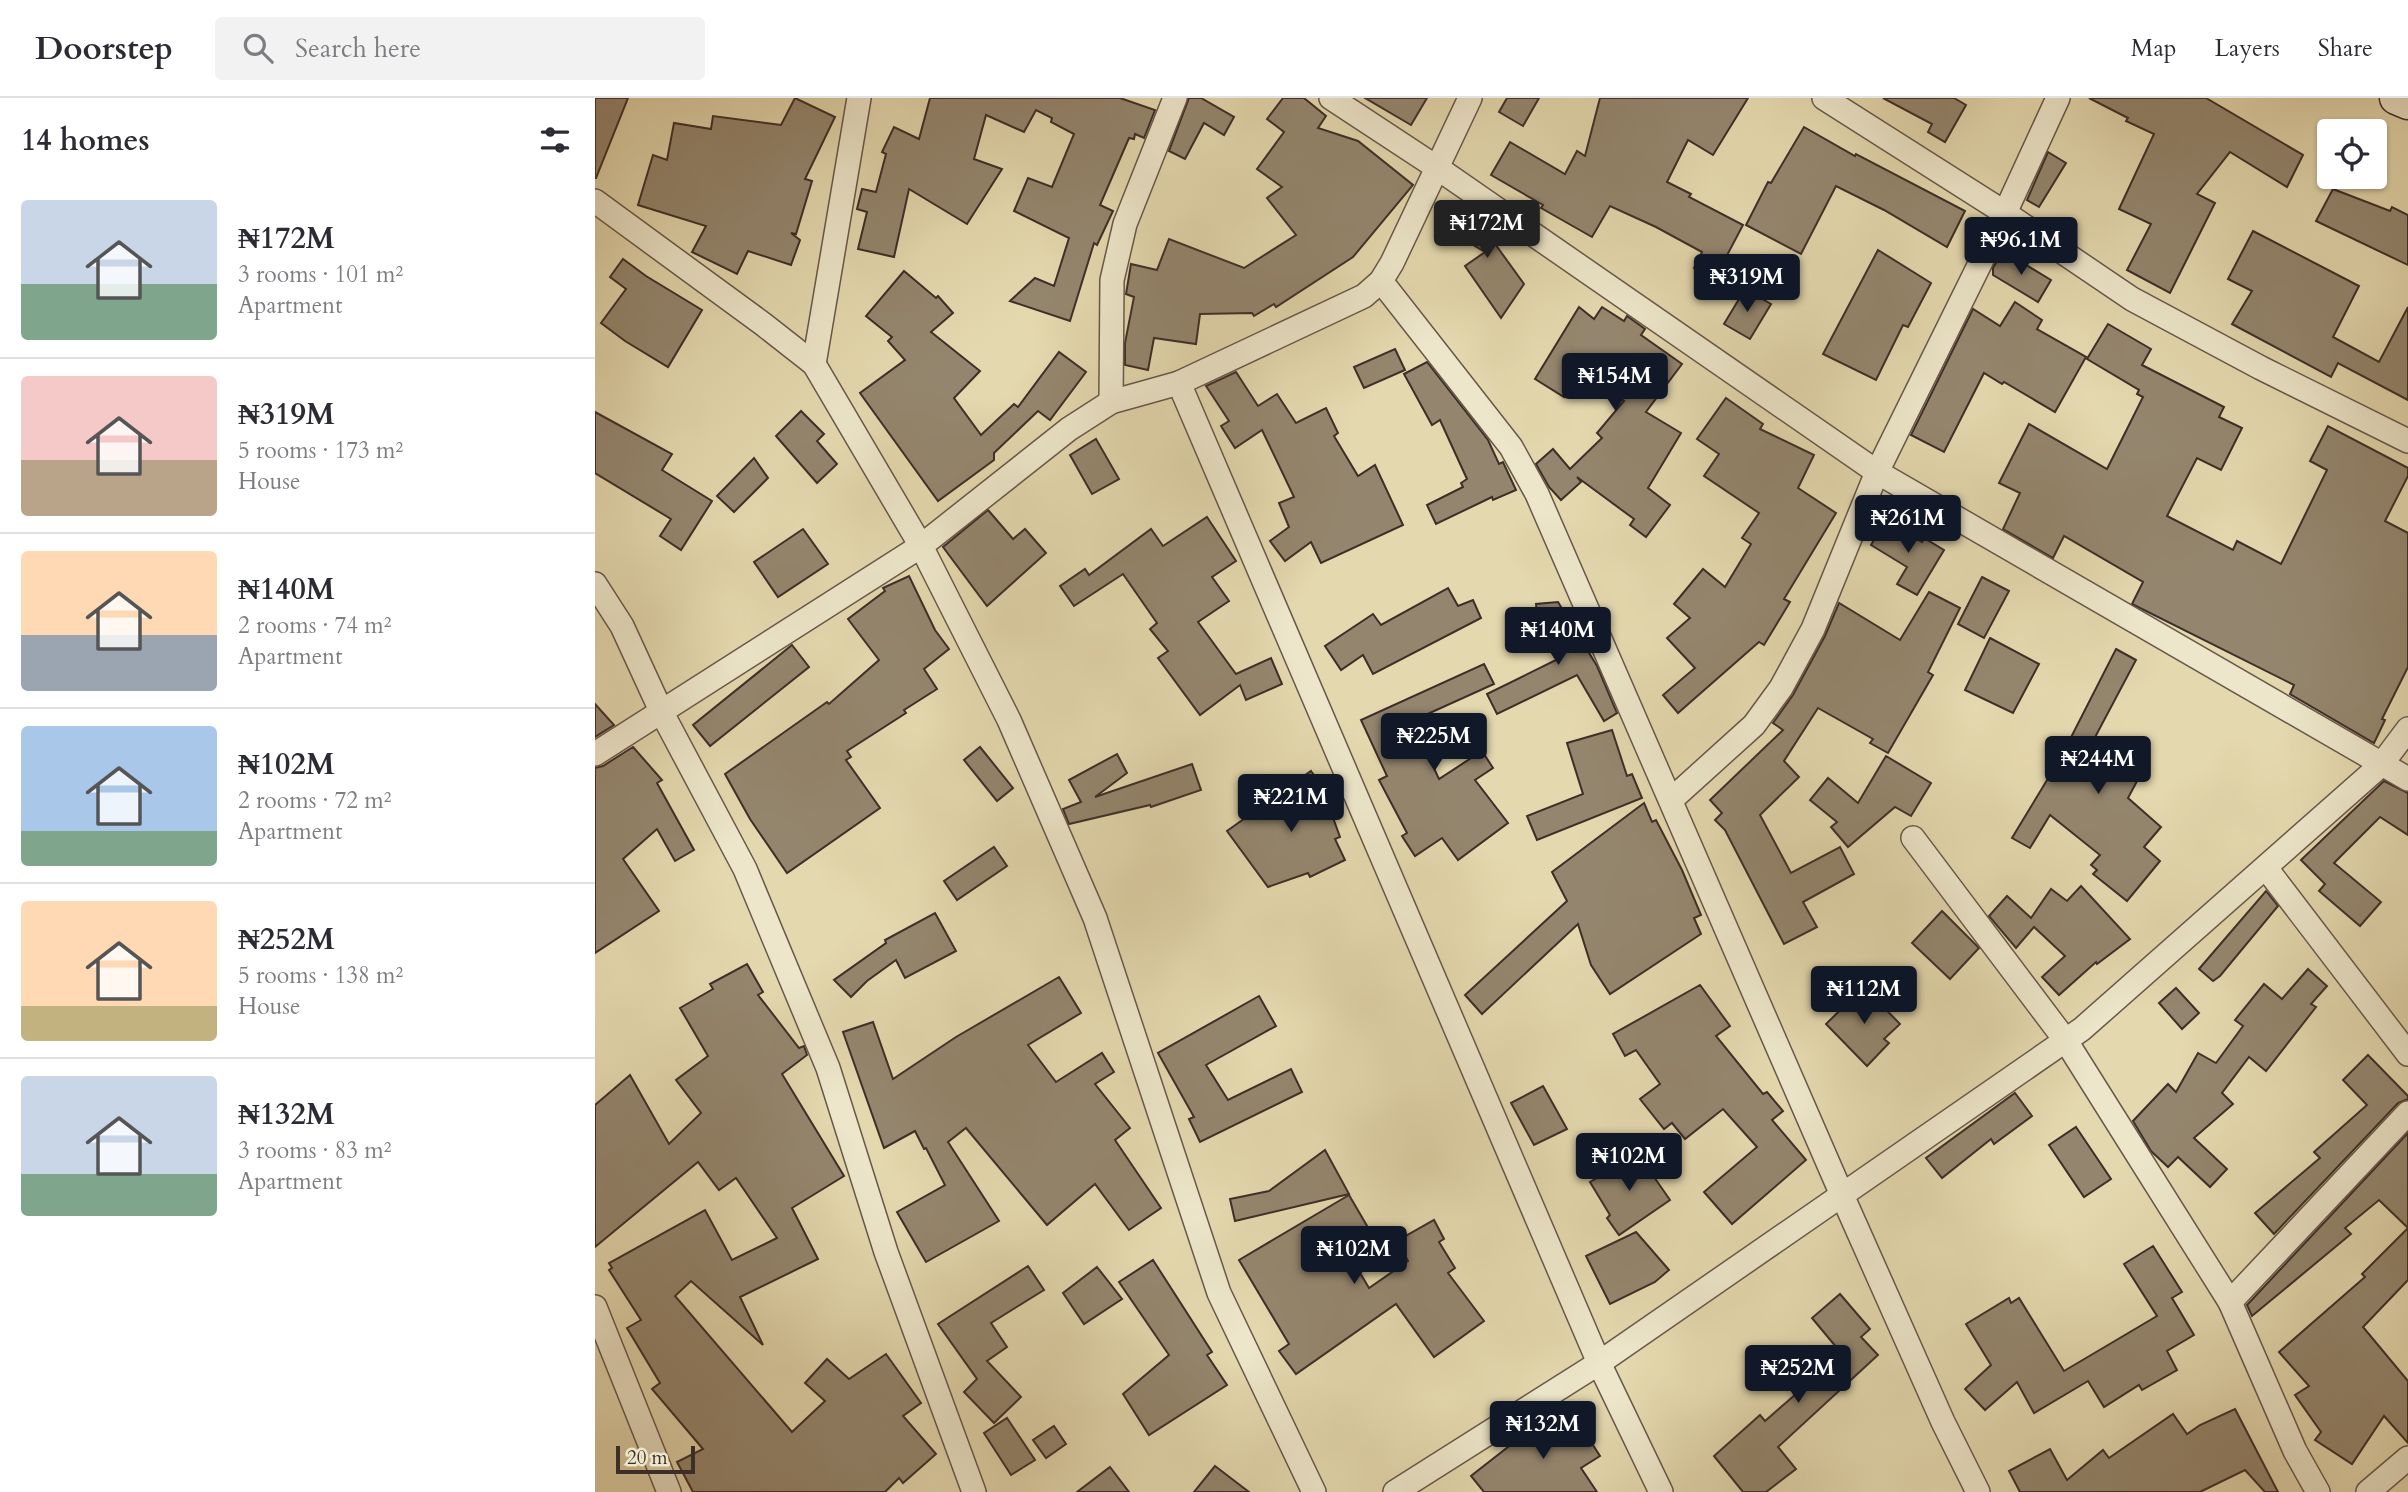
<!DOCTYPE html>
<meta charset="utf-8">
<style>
:root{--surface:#fff;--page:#f2f2f3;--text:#2b2b33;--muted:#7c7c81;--line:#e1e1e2;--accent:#111827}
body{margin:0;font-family:Cardo,serif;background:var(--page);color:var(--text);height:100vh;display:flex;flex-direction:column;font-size:26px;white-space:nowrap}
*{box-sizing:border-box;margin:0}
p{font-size:23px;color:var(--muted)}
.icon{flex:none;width:38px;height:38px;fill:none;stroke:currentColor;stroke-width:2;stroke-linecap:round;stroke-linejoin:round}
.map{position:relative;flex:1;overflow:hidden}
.panel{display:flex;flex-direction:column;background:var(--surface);width:595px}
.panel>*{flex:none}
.buttons{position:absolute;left:1722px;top:21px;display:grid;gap:14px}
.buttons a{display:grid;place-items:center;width:70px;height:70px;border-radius:7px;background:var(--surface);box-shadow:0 2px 5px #0004;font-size:35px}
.scale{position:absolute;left:21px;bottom:18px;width:79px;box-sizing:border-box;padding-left:7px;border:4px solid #3e2e28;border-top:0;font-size:19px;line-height:24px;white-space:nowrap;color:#3e2e28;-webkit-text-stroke:5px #ede6ca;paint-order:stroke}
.price{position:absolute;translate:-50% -60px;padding:0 16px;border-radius:7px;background:var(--accent);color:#fff;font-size:23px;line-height:46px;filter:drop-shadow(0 2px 4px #0008)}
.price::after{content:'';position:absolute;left:50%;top:42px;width:21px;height:16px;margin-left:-10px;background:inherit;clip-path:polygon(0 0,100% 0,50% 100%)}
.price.on{background:#222;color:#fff}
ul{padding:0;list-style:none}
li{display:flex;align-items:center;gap:21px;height:175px;padding:0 21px}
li+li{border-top:2px solid var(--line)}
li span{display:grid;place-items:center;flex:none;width:196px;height:140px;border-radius:7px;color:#555}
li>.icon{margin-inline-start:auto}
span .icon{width:84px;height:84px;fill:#fffc;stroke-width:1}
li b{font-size:30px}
h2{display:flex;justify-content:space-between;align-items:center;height:84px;padding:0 21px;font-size:30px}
header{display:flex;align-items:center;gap:42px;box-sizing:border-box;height:98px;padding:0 35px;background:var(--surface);border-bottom:2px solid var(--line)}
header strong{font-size:33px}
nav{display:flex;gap:38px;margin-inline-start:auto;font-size:24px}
.search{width:490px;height:63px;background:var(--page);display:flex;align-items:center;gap:18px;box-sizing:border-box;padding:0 24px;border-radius:7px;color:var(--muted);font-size:26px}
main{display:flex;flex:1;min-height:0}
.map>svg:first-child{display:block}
.building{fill:#94866e;stroke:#3e2e28;stroke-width:2}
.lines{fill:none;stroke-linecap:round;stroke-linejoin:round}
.street-casing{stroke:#68584a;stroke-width:26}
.secondary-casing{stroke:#3e2e28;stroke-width:35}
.street{stroke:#ede6ca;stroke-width:23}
.secondary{stroke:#ede6ca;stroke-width:32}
</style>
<header>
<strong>Doorstep</strong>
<div class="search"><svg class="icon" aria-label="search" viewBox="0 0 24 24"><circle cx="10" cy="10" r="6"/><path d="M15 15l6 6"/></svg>Search here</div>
<nav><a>Map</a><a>Layers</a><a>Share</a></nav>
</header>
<main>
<section class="panel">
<h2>14 homes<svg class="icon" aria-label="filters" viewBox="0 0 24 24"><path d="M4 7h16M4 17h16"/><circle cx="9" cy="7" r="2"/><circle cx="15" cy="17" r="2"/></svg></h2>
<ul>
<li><span style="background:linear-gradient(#c9d6e8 60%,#7fa58c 0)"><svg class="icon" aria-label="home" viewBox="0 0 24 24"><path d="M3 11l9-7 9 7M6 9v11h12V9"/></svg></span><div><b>₦172M</b><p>3 rooms · 101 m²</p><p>Apartment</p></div></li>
<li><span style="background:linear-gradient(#f6c9c9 60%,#b9a48a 0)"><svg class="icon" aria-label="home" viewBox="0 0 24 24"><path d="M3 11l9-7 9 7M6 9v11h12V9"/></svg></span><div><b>₦319M</b><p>5 rooms · 173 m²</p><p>House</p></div></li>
<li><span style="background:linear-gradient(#ffd9b3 60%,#9aa5b1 0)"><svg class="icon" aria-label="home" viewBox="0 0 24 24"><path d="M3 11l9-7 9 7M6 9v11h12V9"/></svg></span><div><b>₦140M</b><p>2 rooms · 74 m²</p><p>Apartment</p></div></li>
<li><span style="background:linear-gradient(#a9c7e8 75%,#7fa58c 0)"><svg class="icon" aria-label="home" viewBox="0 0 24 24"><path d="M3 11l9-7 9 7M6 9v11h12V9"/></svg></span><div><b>₦102M</b><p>2 rooms · 72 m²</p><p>Apartment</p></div></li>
<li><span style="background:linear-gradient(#ffd9b3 75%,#c2b280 0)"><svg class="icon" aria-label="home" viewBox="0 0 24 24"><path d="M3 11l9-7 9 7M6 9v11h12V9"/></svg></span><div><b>₦252M</b><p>5 rooms · 138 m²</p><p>House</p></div></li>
<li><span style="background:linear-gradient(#c9d6e8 70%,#7fa58c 0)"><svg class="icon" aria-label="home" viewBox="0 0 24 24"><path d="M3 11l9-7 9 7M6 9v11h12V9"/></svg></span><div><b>₦132M</b><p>3 rooms · 83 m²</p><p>Apartment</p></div></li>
</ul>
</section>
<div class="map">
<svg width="1813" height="1394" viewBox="0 0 1813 1394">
<rect width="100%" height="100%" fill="#e4d8ae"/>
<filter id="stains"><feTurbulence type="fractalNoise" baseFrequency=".00286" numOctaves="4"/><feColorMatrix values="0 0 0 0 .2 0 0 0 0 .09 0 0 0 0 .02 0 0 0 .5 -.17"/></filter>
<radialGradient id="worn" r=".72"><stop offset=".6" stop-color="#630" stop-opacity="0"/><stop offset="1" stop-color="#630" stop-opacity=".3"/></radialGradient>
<g class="building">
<polygon points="0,0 33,0 1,80 0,80"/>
<polygon points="200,0 240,19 210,81 217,83 201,136 196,135 205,142 196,167 153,153 142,176 97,154 111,128 43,107 58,57 72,62 79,25 116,31 118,18 186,27"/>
<polygon points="335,0 525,0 560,12 549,40 540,36 539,41 534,40 505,107 518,113 502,147 499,145 475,223 415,203 440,180 459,188 474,140 419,113 433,80 457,89 479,36 456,24 457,20 441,12 429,34 391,17 379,61 407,71 372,126 314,91 299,159 263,151 272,114 262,111 267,91 281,94 291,56 287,54 299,29 324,41"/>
<polygon points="594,0 606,0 639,19 629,37 609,25 590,61 574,53"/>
<polygon points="688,0 709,0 731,18 723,30 763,43 818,87 758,159 681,209 679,206 659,218 657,215 605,216 601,246 559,240 553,272 530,267 530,245 539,199 531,196 536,166 562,172 574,141 649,170 701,137 672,100 687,89 662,71 689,34 672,21"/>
<polygon points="770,0 832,0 816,27"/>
<polygon points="912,0 944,0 928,28 904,14"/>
<polygon points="1005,0 1153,0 1118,57 1093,42 1072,84 1096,96 1094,99 1148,127 1120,180 1099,170 1107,154 1061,129 1015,108 997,139 946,110 948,107 896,77 915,44 970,76 982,53 990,58"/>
<polygon points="1288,0 1359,0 1371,7 1350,44 1333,34 1337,26"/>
<polygon points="1494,0 1611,0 1708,57 1692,89 1635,54 1602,96 1620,105 1575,195 1532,172 1556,126 1524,111 1559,36 1531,23 1533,20"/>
<polygon points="1209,29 1260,58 1261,56 1370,113 1352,149 1289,112 1241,88 1206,156 1151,127 1173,84 1176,85"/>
<polygon points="1453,54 1471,65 1444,109 1432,102"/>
<polygon points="1738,91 1795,113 1797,109 1813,117 1813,167 1721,123"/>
<polygon points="866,106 895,123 890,132 929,186 906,220 870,168 890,154 851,131"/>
<polygon points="1658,133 1764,188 1738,239 1784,264 1813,209 1813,302 1743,265 1736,279 1637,226 1657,193 1633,181"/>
<polygon points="1283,152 1336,185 1313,229 1308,227 1281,282 1228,256"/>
<polygon points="1408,153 1456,182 1443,204 1398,177 1398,170"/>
<polygon points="28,161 51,178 107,212 73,269 30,243 6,225 31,191 15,179"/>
<polygon points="309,173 341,200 343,198 358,215 336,234 385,273 359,300 386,337 419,306 423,309 464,254 491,274 455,322 443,313 399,355 399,362 343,403 265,295 310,262 293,243 297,239 271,218"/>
<polygon points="1150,191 1176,206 1155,241 1129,226"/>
<polygon points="1420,204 1447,222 1442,231 1491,259 1460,314 1409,284 1407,286 1389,275 1349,354 1316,337 1378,211 1405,228"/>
<polygon points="984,209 999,221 1007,209 1029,223 1032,218 1050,231 1046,237 1087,266 1051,314 1086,335 1053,390 1075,407 1051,439 1035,427 1039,421 982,379 986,384 966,402 954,389 941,366 958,351 975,371 1007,340 1002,335 1029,303 986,271 969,299 940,281"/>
<polygon points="1513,226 1556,251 1547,267 1629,309 1624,319 1647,330 1626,372 1602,360 1572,418 1638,452 1642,443 1686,466 1732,372 1715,363 1733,328 1813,370 1813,378 1790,423 1813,435 1813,569 1787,621 1790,622 1779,645 1695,596 1699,587 1537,506 1548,484 1469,438 1458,460 1408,431 1425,395 1404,385 1434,326 1512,371 1548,299 1542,296 1544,292 1492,261"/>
<polygon points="800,251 810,272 769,290 759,269"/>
<polygon points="832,264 893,342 904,366 908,364 921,392 898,402 897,399 841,426 832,407 868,389 866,385 872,381 845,322 837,327 809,276"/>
<polygon points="641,274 663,308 682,296 701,325 731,310 743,335 739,338 763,378 780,367 808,427 726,465 716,444 690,463 675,443 694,429 684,405 699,399 667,332 640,350 626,328 634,323 611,288"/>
<polygon points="1131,300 1168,326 1165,331 1219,357 1203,390 1241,415 1189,501 1195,504 1169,547 1164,544 1083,615 1068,597 1100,570 1072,540 1095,520 1079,506 1108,471 1130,489 1156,446 1147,440 1164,415 1109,378 1124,356 1102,341"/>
<polygon points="206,313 229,336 222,343 242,366 222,385 181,338"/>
<polygon points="0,314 77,356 67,372 117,403 86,452 65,438 76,421 0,375"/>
<polygon points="501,341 524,381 497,396 475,357"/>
<polygon points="159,360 173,380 139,414 122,398"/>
<polygon points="393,412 418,441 430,431 451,455 392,508 348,449"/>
<polygon points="612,419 641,463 617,479 634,503 603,524 641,576 676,560 687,586 651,602 645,587 605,617 563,560 573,553 555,531 562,525 528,476 479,508 465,488 490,471 494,477 556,431 568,448"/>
<polygon points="1291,422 1327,444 1329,440 1349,452 1322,497 1302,486 1312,469 1276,447"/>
<polygon points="208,431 233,466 183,499 159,464"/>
<polygon points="314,478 340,532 354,551 329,571 342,591 309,612 311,615 252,653 256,659 251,662 285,710 192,775 155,721 130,676 232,604 234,606 284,562 253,521 290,493 288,490"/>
<polygon points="1387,479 1414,493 1389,540 1363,526"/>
<polygon points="853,490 863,508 878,502 886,520 778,576 768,557 746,572 730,548 778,516 786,527"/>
<polygon points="1334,494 1365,510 1333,574 1338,577 1293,655 1275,645 1278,641 1223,610 1189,663 1204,679 1165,717 1196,775 1245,749 1259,776 1208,804 1222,829 1189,846 1130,732 1120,722 1127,715 1115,702 1188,632 1178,625 1198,597 1230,538 1244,505 1305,542"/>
<polygon points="963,504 1002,568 1022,615 1009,623 982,577 902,616 892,596 965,560 943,528 941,506"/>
<polygon points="1395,540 1444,566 1418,615 1370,592"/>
<polygon points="197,547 214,569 115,648 98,627"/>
<polygon points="1521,551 1541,562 1498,643 1548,672 1533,700 1566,729 1549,749 1565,763 1532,803 1498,776 1502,772 1496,767 1505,757 1455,717 1435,750 1417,740 1466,659"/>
<polygon points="889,566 899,586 817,623 844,681 887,653 898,670 880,682 913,725 863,762 847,740 820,758 807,738 812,735 784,682 792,678 766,622"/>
<polygon points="0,606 19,627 0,639"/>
<polygon points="1017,632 1032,678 1037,676 1047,700 942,742 932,718 988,696 972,645"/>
<polygon points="38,649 67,682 62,685 99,752 80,763 62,731 28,761 64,813 0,855 0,670 8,668"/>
<polygon points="385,649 418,690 402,703 369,662"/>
<polygon points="522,656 532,675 500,699 597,666 606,692 556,709 555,707 474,726 468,711 486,704 474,682"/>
<polygon points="1291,658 1336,685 1316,718 1300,709 1253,749 1236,729 1242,724 1215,702 1233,680 1263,705"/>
<polygon points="716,673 726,687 745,739 740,741 750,762 715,779 713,775 673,789 632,733"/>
<polygon points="1789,683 1813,695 1813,737 1785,719 1739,765 1786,804 1765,828 1724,793 1730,786 1706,762"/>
<polygon points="1049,705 1057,724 1061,722 1087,772 1106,817 1099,820 1106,836 1015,896 996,867 983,826 887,916 870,897 972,803 957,774"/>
<polygon points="399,749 412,768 362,802 349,783"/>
<polygon points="1486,788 1535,841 1502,866 1501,864 1464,897 1447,879 1470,858 1439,829 1421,850 1394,818 1412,798 1436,820 1456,791 1472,803"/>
<polygon points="1671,793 1683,808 1625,878 1618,883 1604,871"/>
<polygon points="1347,813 1384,850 1355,881 1317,845"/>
<polygon points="340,815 361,853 310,880 301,862 272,883 256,899 239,882 291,845 290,842"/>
<polygon points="152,866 168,894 163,897 204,950 209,948 212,957 187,976 249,1078 197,1110 223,1161 145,1199 168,1247 96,1183 80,1198 197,1334 230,1303 210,1285 232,1261 254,1281 291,1256 326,1305 308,1318 341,1356 308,1385 304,1380 290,1394 98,1394 82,1364 108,1351 57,1291 65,1285 32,1230 46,1222 14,1172 17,1170 14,1165 110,1112 137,1162 182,1140 141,1080 124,1092 103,1064 0,1149 0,1007 35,977 74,1046 106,1015 81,982 113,958 85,910 118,891 115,886"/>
<polygon points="1713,871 1732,888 1716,906 1721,909 1671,973 1654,959 1627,995 1638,1006 1599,1040 1632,1071 1615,1089 1583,1059 1573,1069 1556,1053 1538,1023 1573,986 1581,994 1603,955 1621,965 1648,928 1640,922 1669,886 1687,901"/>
<polygon points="464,879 486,915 433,947 461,984 507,955 519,974 500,986 535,1030 520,1042 566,1110 534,1132 500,1086 452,1127 371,1030 353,1044 404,1123 331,1164 302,1114 350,1087 331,1050 329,1051 320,1033 289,1050 248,934 278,924 298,981 361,939"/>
<polygon points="1105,887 1135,928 1121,938 1168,996 1172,994 1188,1013 1177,1022 1211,1062 1137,1126 1109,1094 1162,1049 1128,1011 1090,1041 1077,1025 1069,1031 1045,1001 1065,986 1041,952 1030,958 1018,936"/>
<polygon points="1269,889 1305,926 1289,941 1294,945 1272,968 1231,926"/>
<polygon points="1581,890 1604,915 1587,931 1564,905"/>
<polygon points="664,898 681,928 611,967 633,1002 696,971 707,994 605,1044 594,1021 599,1019 563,955"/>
<polygon points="1773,957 1813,998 1813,1001 1803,1005 1679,1136 1660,1115 1725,1060 1719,1054 1772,1007 1748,982"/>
<polygon points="948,988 972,1031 939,1047 916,1005"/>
<polygon points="1420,995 1437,1018 1399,1046 1396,1041 1347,1080 1331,1060"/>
<polygon points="1481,1029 1516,1081 1489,1099 1454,1047"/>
<polygon points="1813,1035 1813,1182 1768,1229 1813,1283 1813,1345 1789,1318 1757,1366 1720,1342 1726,1334 1700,1297 1714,1288 1684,1254 1770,1179 1767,1176 1813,1130 1784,1102 1750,1130 1756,1136 1657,1218 1652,1207"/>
<polygon points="730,1052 754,1096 640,1123 635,1101 674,1093"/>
<polygon points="1043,1056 1075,1102 1024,1137 1012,1120 1015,1117 995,1084"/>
<polygon points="754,1097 775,1133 749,1148 774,1190 813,1163 802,1143 839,1122 849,1141 844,1144 860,1170 853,1175 889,1223 839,1259 801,1206 701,1276 684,1253 694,1246 644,1162"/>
<polygon points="1041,1134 1074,1172 1060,1184 1015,1206 991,1158"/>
<polygon points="1558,1148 1587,1194 1577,1200 1599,1237 1572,1253 1582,1272 1547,1292 1544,1287 1509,1309 1493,1283 1439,1315 1422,1284 1390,1312 1370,1291 1396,1267 1371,1226 1414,1200 1416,1205 1424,1200 1469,1273 1562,1218 1529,1166"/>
<polygon points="558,1162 617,1254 612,1257 632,1287 554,1337 528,1296 574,1257 524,1184"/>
<polygon points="433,1168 449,1192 396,1225 412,1249 392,1263 426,1299 399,1325 369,1294 382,1281 343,1226"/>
<polygon points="502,1169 527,1201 489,1226 468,1195"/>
<polygon points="1245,1196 1275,1231 1266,1239 1283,1257 1183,1349 1201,1371 1171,1394 1148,1394 1119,1358 1165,1317 1170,1323 1247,1256 1217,1220"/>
<polygon points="974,1310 1005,1358 986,1370 1002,1394 889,1394 876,1378 918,1345"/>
<polygon points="1640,1311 1683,1394 1670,1394 1650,1372 1605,1394 1425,1394 1414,1373 1455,1351 1472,1382 1508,1352 1514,1360 1578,1316 1592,1336 1605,1327"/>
<polygon points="412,1320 440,1362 416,1377 389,1335"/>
<polygon points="459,1328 471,1346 451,1360 438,1342"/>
<polygon points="620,1368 654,1394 599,1394"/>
<polygon points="515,1369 534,1394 482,1394"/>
</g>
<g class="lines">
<g class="street-casing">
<g id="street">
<polyline points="736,0 841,69 1282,374 1813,681"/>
<polyline points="1229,0 1410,115 1537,201 1666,270 1813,343"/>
<polyline points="0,103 168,226 219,266 326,448 414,622 500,820 624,1195 719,1394"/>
<polyline points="786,183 916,349 942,396 1247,1097 1348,1324 1383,1394"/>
<polyline points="219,266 264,0"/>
<polyline points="584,285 1004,1265 1066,1394"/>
<polyline points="516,304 517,182 530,126 580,0"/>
<polyline points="0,486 27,528 67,615 150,771 233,970 291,1154 379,1394"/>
<polyline points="0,656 326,448 474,331 516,304 584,285 769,198 786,183 797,165 875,0"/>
<polyline points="1076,702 1159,627 1186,590 1218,531 1282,374 1410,115 1463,0"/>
<polyline points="1318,740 1471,943 1635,1204 1700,1353 1723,1394"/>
<polyline points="1671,770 1813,956"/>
<polyline points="1635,1204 1813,1015"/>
<polyline points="0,1209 74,1394"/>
<polyline points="800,1394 1004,1265 1487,931 1786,667 1813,631"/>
<polyline points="1773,1394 1813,1360"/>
</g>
</g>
<g class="secondary-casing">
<polyline id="secondary" points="1801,0 1813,5"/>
</g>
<use href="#street" class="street"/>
<use href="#secondary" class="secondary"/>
</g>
<rect width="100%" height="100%" filter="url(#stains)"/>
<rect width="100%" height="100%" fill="url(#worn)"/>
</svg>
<div class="buttons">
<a><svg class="icon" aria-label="locate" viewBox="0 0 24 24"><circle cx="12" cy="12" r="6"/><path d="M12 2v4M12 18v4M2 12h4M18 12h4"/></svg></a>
</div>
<div class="scale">20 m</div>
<b class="price on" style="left:892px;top:162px">₦172M</b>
<b class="price" style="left:1426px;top:179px">₦96.1M</b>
<b class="price" style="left:1152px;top:216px">₦319M</b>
<b class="price" style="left:1020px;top:315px">₦154M</b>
<b class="price" style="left:1313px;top:457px">₦261M</b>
<b class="price" style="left:963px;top:569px">₦140M</b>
<b class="price" style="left:839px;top:675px">₦225M</b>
<b class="price" style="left:1503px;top:698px">₦244M</b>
<b class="price" style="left:696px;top:736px">₦221M</b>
<b class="price" style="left:1269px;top:928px">₦112M</b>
<b class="price" style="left:1034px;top:1095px">₦102M</b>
<b class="price" style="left:759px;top:1188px">₦102M</b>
<b class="price" style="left:1203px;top:1307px">₦252M</b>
<b class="price" style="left:948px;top:1363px">₦132M</b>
</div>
</main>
